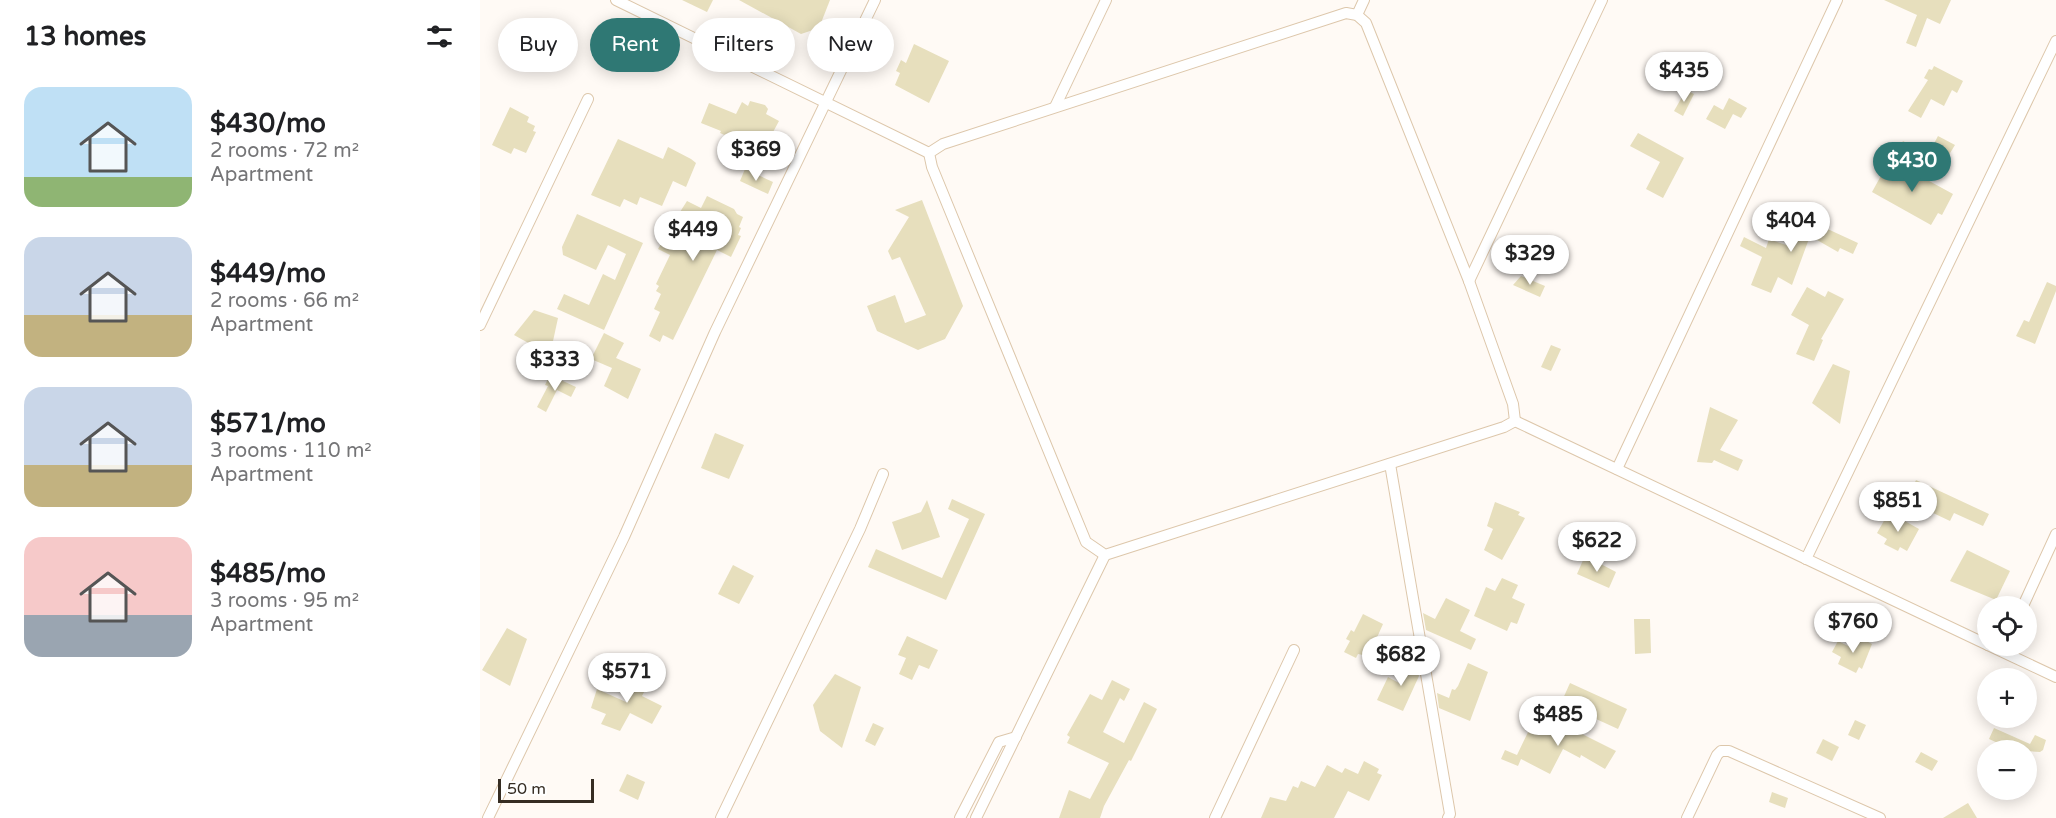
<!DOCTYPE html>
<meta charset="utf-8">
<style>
:root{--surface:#fff;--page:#f2f2f2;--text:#202124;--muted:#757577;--accent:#2f7874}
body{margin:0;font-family:"Varela Round",sans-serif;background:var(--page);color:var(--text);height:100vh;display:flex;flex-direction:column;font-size:22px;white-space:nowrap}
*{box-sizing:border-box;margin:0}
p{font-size:20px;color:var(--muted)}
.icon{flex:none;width:33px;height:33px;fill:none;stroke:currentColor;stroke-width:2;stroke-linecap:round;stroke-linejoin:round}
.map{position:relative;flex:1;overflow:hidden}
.sheet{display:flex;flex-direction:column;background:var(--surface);width:480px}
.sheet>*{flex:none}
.banner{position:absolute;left:18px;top:18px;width:570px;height:54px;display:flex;gap:12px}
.tools{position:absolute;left:1497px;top:596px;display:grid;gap:12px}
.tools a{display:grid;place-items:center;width:60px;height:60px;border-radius:50%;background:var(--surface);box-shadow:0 3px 15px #0003;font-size:30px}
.scale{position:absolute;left:18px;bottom:15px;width:96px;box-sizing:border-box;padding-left:6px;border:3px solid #362d23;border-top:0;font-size:16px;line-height:21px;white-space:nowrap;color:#362d23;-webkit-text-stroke:4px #fff;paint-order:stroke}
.price{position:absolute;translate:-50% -51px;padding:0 14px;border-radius:21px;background:#fff;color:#222;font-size:20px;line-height:39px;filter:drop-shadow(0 2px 3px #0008)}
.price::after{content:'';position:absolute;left:50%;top:36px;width:18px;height:14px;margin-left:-9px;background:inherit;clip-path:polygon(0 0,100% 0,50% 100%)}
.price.selected{background:var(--accent);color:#fff}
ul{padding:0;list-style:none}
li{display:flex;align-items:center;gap:18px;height:150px;padding:0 24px}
li span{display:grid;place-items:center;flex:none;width:168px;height:120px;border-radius:18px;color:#555}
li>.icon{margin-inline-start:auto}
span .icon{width:72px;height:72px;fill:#fffc;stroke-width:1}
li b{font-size:26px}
h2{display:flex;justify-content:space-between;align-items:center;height:72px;padding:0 24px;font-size:26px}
.pill{padding:0 21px;border-radius:27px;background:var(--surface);box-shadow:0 3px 15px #0003;font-size:21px;line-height:54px}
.pill.selected{background:var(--accent);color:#fff}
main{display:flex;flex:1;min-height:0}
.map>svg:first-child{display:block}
.building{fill:#e7dfbd}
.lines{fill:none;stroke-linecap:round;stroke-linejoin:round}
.minor-casing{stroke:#ddc7ab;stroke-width:12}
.minor{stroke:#fff;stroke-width:10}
</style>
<main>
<section class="sheet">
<h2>13 homes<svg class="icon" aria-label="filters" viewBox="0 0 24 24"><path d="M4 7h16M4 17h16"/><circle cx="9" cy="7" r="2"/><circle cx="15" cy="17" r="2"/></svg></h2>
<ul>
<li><span style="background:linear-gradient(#bfe0f5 75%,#8fb573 0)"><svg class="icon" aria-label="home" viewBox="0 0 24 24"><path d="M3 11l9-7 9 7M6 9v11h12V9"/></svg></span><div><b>$430/mo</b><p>2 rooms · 72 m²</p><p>Apartment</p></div></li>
<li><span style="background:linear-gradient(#c9d6e8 65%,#c2b280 0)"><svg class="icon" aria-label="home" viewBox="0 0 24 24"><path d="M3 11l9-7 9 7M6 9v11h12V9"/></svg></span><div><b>$449/mo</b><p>2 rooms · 66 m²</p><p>Apartment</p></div></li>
<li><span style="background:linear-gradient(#c9d6e8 65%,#c2b280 0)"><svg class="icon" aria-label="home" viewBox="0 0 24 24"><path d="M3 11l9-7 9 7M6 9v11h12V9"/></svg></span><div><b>$571/mo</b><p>3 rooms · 110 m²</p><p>Apartment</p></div></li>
<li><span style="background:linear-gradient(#f6c9c9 65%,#9aa5b1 0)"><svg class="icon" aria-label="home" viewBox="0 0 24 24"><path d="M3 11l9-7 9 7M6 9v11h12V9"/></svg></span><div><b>$485/mo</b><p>3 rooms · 95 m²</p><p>Apartment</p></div></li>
</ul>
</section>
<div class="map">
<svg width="1576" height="818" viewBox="0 0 1576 818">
<rect width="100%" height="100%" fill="#fffaf5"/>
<g class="building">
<polygon points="202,0 233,0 227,12"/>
<polygon points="259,0 350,0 339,28 321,34"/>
<polygon points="1404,0 1471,0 1460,24 1447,18 1436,47 1426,43 1437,15"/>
<polygon points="46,21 65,31 54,54 48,52 42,63 28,56 33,34 36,34"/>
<polygon points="434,44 469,61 449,103 415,85 420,73 416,71 421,60 426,63"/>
<polygon points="1217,58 1230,65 1224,77 1210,69"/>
<polygon points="1454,66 1483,81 1477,93 1472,90 1464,106 1451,99 1441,118 1428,111 1448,80 1444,78 1449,69 1452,70"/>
<polygon points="1206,90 1214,94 1203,116 1194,111"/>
<polygon points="1249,98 1267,108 1261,118 1253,114 1245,129 1226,119 1234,105 1243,110"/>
<polygon points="270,101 285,105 288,109 286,114 299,121 292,134 300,138 295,147 292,145 282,153 275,151 269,163 247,152 245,147 249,137 240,133 241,131 221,123 229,103 256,114 262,102 268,106"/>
<polygon points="30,107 49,117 47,122 55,126 53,131 56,132 46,153 34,148 31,154 12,145"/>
<polygon points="1158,133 1204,158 1183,198 1166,189 1180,162 1150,146"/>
<polygon points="1458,136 1475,145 1467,158 1451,149"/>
<polygon points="138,139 183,159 188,147 211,159 216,163 206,187 193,181 182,206 160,197 157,205 144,199 140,207 111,195"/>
<polygon points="1423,141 1445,153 1440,162 1418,150"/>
<polygon points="1413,154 1423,159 1416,172 1436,183 1440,176 1473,194 1462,215 1458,213 1451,225 1392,192"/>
<polygon points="265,169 293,182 288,194 260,181"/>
<polygon points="227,196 254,209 257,214 263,217 259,227 261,228 258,235 261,236 251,257 237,250 193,340 183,335 180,342 169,336 180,312 174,309 181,294 176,291 179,286 176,284 190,255 178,249 184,239 210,249 220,229 213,225 215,221 200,212 207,201 221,208"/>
<polygon points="442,200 483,306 465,339 438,350 397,331 387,306 415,295 425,323 446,315 420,257 412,260 408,251 429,217 415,210"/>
<polygon points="97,214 163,243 124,330 77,309 84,294 109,305 123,274 135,280 146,254 128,245 116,270 83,255 82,247"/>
<polygon points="1313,217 1339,230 1341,226 1378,243 1373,254 1360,248 1358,252 1330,236 1312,285 1298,277 1291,293 1271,285 1282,257 1260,246 1264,237 1286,248 1289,239 1306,245 1315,228 1309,224"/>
<polygon points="1041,276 1065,286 1060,297 1033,285"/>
<polygon points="1567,282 1576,286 1576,291 1555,344 1536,336 1544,320 1549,322"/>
<polygon points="1327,287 1345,297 1348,291 1364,299 1341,339 1343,340 1334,361 1316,354 1329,325 1311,315"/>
<polygon points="54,310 78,318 70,355 34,335"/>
<polygon points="124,333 144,343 136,358 161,369 148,399 124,386 132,368 111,359"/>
<polygon points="1071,345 1081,349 1071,371 1061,367"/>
<polygon points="1353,364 1370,371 1360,424 1332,403"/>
<polygon points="70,375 96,387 91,397 77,390 66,412 57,407 68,386 65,385"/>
<polygon points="1230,407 1258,420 1240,450 1263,460 1258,471 1234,460 1232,463 1217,462"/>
<polygon points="235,433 264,445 249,479 221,468"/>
<polygon points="1436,480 1509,514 1503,526 1474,513 1470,521 1451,512 1455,503 1432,489"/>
<polygon points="472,499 505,514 466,600 388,567 396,549 462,578 489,519 468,509"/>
<polygon points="447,500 460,537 422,550 412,522 441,512"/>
<polygon points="1015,502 1040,512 1038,515 1045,518 1022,560 1004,550 1013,529 1007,526"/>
<polygon points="1409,512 1439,529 1427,551 1420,547 1418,551 1404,544 1407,539 1397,533"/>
<polygon points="1487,550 1530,571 1516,600 1470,581"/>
<polygon points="1104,558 1114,563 1115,561 1136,572 1129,588 1097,574"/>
<polygon points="253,565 274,576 259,604 238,594"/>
<polygon points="1022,578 1038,585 1032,598 1045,604 1037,624 1031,622 1027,631 994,616 1006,587 1015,591"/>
<polygon points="966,598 990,610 980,631 996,639 991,650 946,630 943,613 955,619"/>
<polygon points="883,614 903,624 895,642 899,645 893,657 878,654 876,658 864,652 870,641 866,639 871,630 874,632"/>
<polygon points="1154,619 1170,619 1171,653 1155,654"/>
<polygon points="27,628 47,639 30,686 2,670"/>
<polygon points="427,636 458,650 449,669 439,665 432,680 419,674 426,658 418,655"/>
<polygon points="1379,637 1392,644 1382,669 1379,667 1376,673 1358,664 1361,657 1352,652 1358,641 1368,646 1371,641 1376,643"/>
<polygon points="934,650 939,676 923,711 897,700 908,677 919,683"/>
<polygon points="988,663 1008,672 990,721 959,708 957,693 969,698 972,689 975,690 978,686"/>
<polygon points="165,667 175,671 162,696 182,706 172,724 150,713 140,731 121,724 126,714 111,708 117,689 146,702"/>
<polygon points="355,674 381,687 362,748 340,731 333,705"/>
<polygon points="632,680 650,689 644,701 640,698 623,732 644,743 664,702 677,709 651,761 649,760 624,806 620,818 579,818 589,790 610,799 629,763 587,743 590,737 587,735 610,694 622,700"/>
<polygon points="1090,683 1147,709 1138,729 1081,703"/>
<polygon points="1069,714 1094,730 1136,751 1125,769 1101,755 1100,758 1083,749 1070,774 1041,759 1038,766 1021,759 1025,750 1037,755 1050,728 1060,732"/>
<polygon points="1375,720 1386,725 1379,740 1368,735"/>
<polygon points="393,723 404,728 395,746 385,741"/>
<polygon points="1514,728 1550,744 1555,735 1566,740 1563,750 1560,752 1533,750 1509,739"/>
<polygon points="1343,739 1359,747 1352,761 1336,753"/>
<polygon points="1441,752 1458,761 1452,771 1435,762"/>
<polygon points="884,761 899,769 897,773 902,775 889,801 868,791 854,818 781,818 790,797 806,801 813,786 818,788 821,781 835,787 847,765 862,773 865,768 878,774"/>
<polygon points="147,774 165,782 158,800 139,791"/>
<polygon points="1292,792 1308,798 1305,808 1289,802"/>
<polygon points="1488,803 1497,818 1463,818"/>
</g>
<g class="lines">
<g class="minor-casing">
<g id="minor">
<polyline points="136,0 449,153"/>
<polygon points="866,13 877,15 886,23 989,281 1033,404 1035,421 1024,427 625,555 606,542 452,167 449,153 463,144"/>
<polyline points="877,15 884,0"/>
<polyline points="575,107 626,0"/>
<polyline points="989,281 1122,0"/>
<polyline points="0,325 108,99"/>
<polyline points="1035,421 1508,645"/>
<polyline points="910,464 970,814 968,818"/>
<polyline points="1137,469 1357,0"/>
<polyline points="1326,559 1576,41"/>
<polyline points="1543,606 1576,534"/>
<polyline points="1508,645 1576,677"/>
<polyline points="8,818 144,537 235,332 395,0"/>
<polyline points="241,818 380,529 403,474"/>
<polyline points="480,818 519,742 536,737"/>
<polyline points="496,818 625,555"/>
<polyline points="735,818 814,650"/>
<polyline points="1207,818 1237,755 1241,751 1249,751 1400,818"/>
</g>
</g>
<use href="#minor" class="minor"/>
</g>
</svg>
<div class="tools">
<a><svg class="icon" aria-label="locate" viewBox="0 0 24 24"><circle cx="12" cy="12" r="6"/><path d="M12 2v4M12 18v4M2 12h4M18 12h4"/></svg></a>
<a>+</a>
<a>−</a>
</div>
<div class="scale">50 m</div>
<b class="price" style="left:1204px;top:103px">$435</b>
<b class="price" style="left:276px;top:182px">$369</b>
<b class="price selected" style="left:1432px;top:193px">$430</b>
<b class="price" style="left:1311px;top:253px">$404</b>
<b class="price" style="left:213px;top:262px">$449</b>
<b class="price" style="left:1050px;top:286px">$329</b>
<b class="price" style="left:75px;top:392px">$333</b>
<b class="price" style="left:1418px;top:533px">$851</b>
<b class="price" style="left:1117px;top:573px">$622</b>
<b class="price" style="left:1373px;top:654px">$760</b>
<b class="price" style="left:921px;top:687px">$682</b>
<b class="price" style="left:147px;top:704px">$571</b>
<b class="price" style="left:1078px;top:747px">$485</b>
<div class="banner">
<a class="pill">Buy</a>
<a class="pill selected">Rent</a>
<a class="pill">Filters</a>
<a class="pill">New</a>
</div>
</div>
</main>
